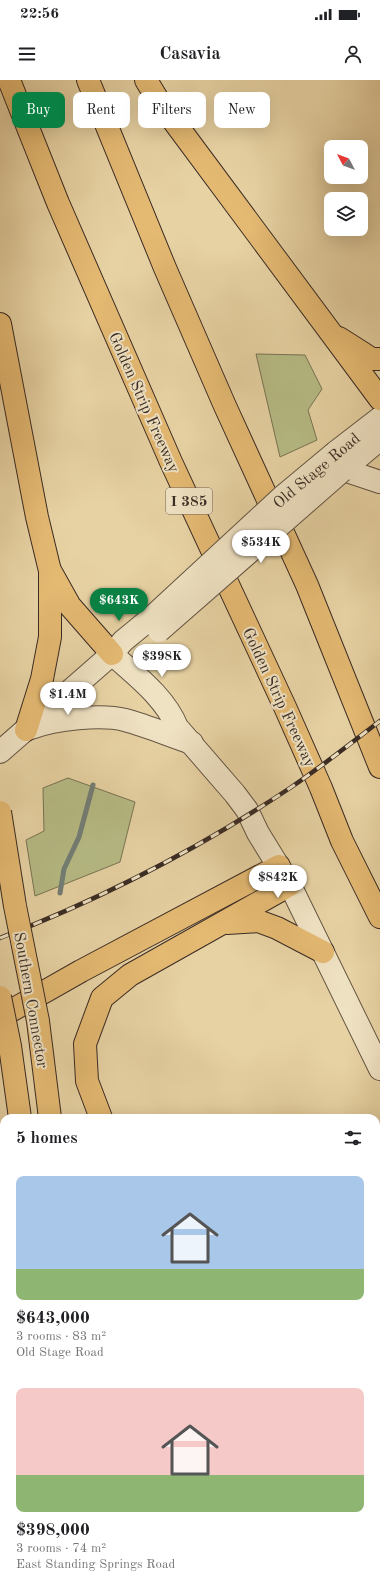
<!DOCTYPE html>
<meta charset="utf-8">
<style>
:root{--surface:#fff;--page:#f6f6f6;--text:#202124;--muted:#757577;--accent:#0b8043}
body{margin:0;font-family:"Old Standard TT",serif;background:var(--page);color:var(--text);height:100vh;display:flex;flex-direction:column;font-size:15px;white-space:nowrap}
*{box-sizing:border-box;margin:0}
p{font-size:13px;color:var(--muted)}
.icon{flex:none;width:22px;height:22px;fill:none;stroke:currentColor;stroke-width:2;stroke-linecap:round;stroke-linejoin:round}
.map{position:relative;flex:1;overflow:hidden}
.drawer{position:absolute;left:0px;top:1034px;width:380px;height:480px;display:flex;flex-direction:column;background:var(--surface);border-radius:12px 12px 0 0;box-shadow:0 4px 16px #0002}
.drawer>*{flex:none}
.guide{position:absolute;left:12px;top:12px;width:356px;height:36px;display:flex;gap:8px}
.needle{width:26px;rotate:311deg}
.fabs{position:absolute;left:324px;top:60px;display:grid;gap:8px}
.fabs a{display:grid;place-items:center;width:44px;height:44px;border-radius:8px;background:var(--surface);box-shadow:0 4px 16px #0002;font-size:20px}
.price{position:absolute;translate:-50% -34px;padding:0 9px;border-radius:14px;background:#fff;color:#222;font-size:13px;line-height:26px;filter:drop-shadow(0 1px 2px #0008)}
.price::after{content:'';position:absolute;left:50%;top:24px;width:12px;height:9px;margin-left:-6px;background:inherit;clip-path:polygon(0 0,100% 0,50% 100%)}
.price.selected{background:var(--accent);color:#fff}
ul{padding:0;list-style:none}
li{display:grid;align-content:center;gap:8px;height:212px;padding:0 16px}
li span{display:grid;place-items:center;height:124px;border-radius:8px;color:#555}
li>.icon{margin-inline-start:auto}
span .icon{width:72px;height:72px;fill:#fffc;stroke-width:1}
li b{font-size:17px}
h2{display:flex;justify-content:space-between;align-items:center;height:48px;padding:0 16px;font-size:17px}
.tag{padding:0 14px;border-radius:8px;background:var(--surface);box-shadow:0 4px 16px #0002;font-size:14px;line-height:36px}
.tag.selected{background:var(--accent);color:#fff}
.status{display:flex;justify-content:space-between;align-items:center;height:28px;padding:0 20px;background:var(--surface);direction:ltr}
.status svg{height:11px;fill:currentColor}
header{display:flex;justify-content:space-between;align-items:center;height:52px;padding:0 16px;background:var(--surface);font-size:18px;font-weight:700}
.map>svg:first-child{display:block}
.green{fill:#b6bb85;stroke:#787354}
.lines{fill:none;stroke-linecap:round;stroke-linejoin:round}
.stream{stroke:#727e76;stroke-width:5}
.minor-casing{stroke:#645544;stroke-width:24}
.highway-casing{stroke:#392b24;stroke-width:24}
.minor{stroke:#efe2c3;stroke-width:22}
.highway{stroke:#e4b972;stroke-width:22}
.rail-casing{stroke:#392b24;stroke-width:4.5}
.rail{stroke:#efe2c3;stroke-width:3;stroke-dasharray:9;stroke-linecap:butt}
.minor-bridge-casing{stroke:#645544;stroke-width:24;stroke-linecap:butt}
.highway-bridge-casing{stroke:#392b24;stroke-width:24;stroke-linecap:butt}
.minor-bridge{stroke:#efe2c3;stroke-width:22}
.highway-bridge{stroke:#e4b972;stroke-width:22}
.labels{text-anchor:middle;stroke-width:4;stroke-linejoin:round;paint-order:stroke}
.shield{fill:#efe2c3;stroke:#706254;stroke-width:1}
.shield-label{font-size:15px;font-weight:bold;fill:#392b24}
.street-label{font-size:16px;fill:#392b24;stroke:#efe2c3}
</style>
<div class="status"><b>22:56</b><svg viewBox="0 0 49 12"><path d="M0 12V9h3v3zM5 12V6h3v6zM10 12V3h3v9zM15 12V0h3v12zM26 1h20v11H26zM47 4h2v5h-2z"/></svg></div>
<header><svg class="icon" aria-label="menu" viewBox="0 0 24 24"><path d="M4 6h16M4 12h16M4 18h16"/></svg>Casavia<svg class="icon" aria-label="person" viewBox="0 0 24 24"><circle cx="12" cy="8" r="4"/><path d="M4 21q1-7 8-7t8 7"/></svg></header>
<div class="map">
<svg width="380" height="1514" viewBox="0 0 380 1514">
<rect width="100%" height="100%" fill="#e7d2a3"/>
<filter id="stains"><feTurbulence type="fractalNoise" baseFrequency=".005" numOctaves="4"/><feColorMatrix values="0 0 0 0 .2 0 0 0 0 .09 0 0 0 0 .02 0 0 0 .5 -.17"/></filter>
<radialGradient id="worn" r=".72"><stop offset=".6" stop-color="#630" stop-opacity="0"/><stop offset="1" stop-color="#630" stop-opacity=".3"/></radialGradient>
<g class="green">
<polygon points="256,274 305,275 322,309 308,330 317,360 280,377"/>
<polygon points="68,698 135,722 120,782 35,816 26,760 44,751 43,708"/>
</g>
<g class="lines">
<polyline class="stream" points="60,813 64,789 79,757 93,705"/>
<g class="minor-casing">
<g id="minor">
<polyline points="336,372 380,338"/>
<polyline points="344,390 380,402"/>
<polyline points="342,391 380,359"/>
<path d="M112,574c23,21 53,43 65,73l58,67 12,16 11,23 32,52 90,184"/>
<path d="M31,648c24,-9 70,-14 94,-8 23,6 45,16 67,23"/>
<polyline points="0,672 112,574 123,561 151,538"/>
</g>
</g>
<g class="highway-casing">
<g id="highway">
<polyline points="9,0 58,123 171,382 285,627 321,708 342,761 380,837"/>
<polyline points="88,0 165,188 225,326 307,505 380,687"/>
<polyline points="146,0 158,20 380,319"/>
<polyline points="0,244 37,437 50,491 50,557 42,599 26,650"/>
<polyline points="339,258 372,279 380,279"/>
<polyline points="51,492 70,526 112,574"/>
<polyline points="227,843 258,841 277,848 323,872"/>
<polyline points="0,937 81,891 279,786"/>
<polyline points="101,1038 87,1001 85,964 102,918 130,895 290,805"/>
<polyline points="0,1084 4,1085"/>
<polyline points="376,1087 380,1086"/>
<polyline points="376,1113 380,1112"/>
<polyline points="0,1261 4,1262"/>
<polyline points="0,1318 4,1313"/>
<polyline points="376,1333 380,1334"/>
<polyline points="376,1486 380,1484"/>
<polyline points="10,1514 11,1510"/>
<polyline points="42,1514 43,1510"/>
<polyline points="321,1514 329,1510"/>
</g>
</g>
<use href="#minor" class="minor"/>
<use href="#highway" class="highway"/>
<g class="rail-casing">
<path id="rail" d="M0,858c101,-39 200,-90 290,-150 31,-21 60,-44 90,-67"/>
</g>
<use href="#rail" class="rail"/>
<g class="minor-bridge-casing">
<g id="minor-bridge">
<polyline points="151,538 282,417 336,372"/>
<polyline points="159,551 342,391"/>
</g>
</g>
<g class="highway-bridge-casing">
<g id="highway-bridge">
<polyline points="0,732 15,826 38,941 50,1038"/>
<polyline points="0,917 10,966 20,1038"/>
</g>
</g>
<use href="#minor-bridge" class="minor-bridge"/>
<use href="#highway-bridge" class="highway-bridge"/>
</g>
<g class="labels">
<rect class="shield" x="166" y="408" width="46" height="26" rx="3"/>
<g class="shield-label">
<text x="189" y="426">I 385</text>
</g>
<g class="street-label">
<text transform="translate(145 322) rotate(66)" y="6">Golden Strip Freeway</text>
<text transform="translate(316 390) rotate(-40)" y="6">Old Stage Road</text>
<text transform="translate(280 617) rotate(65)" y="6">Golden Strip Freeway</text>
<text transform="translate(32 920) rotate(80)" y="6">Southern Connector</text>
</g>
</g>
<rect width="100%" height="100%" filter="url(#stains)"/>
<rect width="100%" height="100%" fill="url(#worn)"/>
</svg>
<div class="fabs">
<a><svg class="needle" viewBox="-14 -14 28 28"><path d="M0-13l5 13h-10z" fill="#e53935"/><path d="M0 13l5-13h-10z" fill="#757577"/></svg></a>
<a><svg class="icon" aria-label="layers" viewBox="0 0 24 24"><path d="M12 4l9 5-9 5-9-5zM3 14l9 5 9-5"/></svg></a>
</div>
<b class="price" style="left:261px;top:484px">$534K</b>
<b class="price selected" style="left:119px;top:542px">$643K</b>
<b class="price" style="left:162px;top:598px">$398K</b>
<b class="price" style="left:68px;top:636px">$1.4M</b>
<b class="price" style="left:278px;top:819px">$842K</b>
<div class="guide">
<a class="tag selected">Buy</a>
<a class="tag">Rent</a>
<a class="tag">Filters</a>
<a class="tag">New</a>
</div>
<section class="drawer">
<h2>5 homes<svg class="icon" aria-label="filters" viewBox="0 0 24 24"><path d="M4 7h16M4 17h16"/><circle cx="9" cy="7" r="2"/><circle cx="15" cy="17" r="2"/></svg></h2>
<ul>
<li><span style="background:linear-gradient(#a9c7e8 75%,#8fb573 0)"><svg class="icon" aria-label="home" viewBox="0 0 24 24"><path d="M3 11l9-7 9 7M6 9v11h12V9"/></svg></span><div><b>$643,000</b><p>3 rooms · 83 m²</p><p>Old Stage Road</p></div></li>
<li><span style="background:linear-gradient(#f6c9c9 70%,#8fb573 0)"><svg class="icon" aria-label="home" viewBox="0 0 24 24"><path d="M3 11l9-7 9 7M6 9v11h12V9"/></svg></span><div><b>$398,000</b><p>3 rooms · 74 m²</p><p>East Standing Springs Road</p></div></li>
</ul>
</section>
</div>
